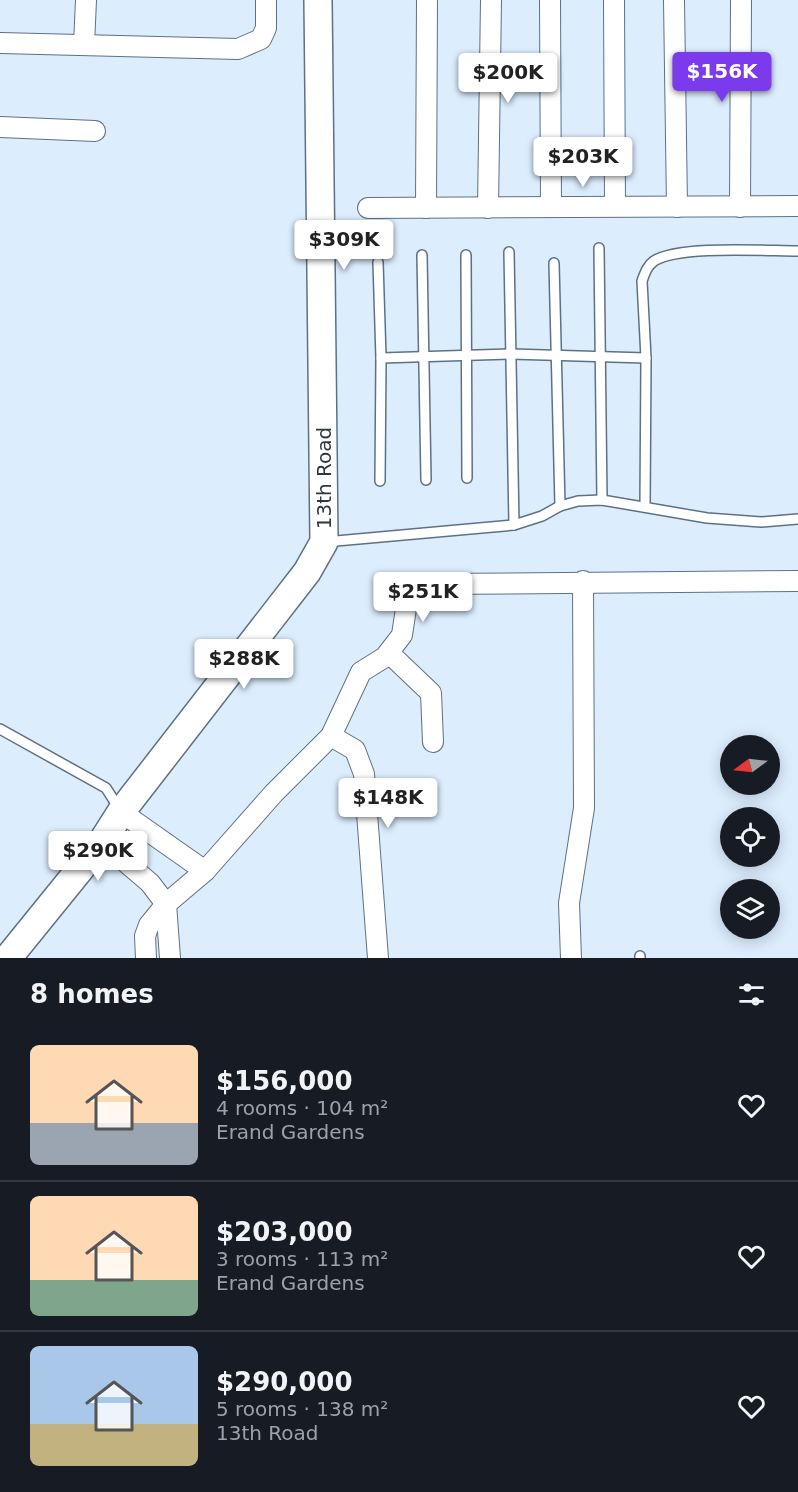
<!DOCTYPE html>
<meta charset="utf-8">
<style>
:root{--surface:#171b24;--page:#20242c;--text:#f1f3f6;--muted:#9ea1a6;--line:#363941;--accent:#7c3aed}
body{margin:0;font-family:"DejaVu Sans",sans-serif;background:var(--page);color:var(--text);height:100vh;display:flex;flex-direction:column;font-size:22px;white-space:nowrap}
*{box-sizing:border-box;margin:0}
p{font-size:20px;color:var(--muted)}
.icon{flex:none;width:33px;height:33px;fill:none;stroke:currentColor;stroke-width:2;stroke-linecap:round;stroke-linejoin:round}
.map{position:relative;height:958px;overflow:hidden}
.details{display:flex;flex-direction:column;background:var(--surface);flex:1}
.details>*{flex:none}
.needle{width:39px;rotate:255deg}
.fabs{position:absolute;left:720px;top:735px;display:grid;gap:12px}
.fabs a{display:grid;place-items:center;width:60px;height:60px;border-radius:50%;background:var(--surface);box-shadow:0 3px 15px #0003;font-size:30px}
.price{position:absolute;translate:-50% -51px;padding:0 14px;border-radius:6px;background:#fff;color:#222;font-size:20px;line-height:39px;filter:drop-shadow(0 2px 3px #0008)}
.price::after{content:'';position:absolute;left:50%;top:36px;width:18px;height:14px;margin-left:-9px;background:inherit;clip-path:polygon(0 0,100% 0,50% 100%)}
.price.on{background:var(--accent);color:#fff}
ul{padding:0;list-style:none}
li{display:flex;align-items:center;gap:18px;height:150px;padding:0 30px}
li+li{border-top:2px solid var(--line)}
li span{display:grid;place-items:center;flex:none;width:168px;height:120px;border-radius:9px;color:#555}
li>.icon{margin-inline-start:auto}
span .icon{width:72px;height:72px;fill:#fffc;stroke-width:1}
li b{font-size:26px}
h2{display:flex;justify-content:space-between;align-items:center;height:72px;padding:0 30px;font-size:26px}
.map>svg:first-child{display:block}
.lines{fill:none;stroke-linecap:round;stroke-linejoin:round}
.lane-casing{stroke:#5e7182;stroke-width:12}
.street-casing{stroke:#5e7182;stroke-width:22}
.secondary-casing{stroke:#5e7182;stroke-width:30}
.lane{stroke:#fff;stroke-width:9}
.street{stroke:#fff;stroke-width:20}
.secondary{stroke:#fff;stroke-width:27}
.labels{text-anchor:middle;stroke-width:4.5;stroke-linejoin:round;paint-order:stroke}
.street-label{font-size:20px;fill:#2f373f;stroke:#fff}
</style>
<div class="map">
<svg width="798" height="958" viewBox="0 0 798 958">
<rect width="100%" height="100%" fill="#dcedfe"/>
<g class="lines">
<g class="lane-casing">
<g id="lane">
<polyline points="599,248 602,500"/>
<polyline points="509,252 514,525"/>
<polyline points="422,255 426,480"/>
<polyline points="466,255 467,478"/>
<polyline points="378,262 381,358 380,481"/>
<polyline points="554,263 560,506"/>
<polyline points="381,358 511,354 646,358"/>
<path d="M645,506l1,-148 -4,-77c3,-8 5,-15 12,-20 25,-16 112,-10 144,-10"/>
<polyline points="325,542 514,525 542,516 560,506 578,501 602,500 707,518 761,522 798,519"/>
<polyline points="0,729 106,788 120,810"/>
<polyline points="640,956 640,958"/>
</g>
</g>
<g class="street-casing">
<g id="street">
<polyline points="550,0 551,207"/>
<polyline points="614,0 615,206"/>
<polyline points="674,0 677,207"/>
<polyline points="0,43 238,49 261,39 266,28 266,0"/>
<polyline points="84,45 86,0"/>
<polyline points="0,127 95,131"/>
<polyline points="740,207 741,0"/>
<polyline points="368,208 798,206"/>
<polyline points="426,208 427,0"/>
<polyline points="488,208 491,0"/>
<polyline points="389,653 431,693 433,742"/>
<polyline points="331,736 355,750 364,774 378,958"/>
<polyline points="121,812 205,871"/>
<polyline points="102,842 150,883 166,904"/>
<polyline points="166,904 170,958"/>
<polyline points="146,958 145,936 149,925 166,904 205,871 274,793 331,736 361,672 385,657 402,635 408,595 420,587 435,584 798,581"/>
<polyline points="571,958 569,903 584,808 583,581"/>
</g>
</g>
<g class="secondary-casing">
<polyline id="secondary" points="8,958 102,842 121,812 307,572 324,542 318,0"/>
</g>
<use href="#lane" class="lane"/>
<use href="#street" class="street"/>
<use href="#secondary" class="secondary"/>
</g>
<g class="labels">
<g class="street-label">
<text transform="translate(324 478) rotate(-90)" y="7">13th Road</text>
</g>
</g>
</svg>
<div class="fabs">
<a><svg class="needle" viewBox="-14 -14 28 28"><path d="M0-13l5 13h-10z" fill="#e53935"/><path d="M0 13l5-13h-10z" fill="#9ea1a6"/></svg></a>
<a><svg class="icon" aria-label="locate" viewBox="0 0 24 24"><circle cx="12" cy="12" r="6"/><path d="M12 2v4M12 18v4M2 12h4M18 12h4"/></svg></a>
<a><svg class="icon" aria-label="layers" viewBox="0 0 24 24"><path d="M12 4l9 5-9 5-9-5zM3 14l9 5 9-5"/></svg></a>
</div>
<b class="price on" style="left:722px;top:103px">$156K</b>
<b class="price" style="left:508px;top:104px">$200K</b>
<b class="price" style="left:583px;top:188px">$203K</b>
<b class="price" style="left:344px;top:271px">$309K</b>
<b class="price" style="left:423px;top:623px">$251K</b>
<b class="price" style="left:244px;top:690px">$288K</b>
<b class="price" style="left:388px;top:829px">$148K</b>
<b class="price" style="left:98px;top:882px">$290K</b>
</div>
<section class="details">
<h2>8 homes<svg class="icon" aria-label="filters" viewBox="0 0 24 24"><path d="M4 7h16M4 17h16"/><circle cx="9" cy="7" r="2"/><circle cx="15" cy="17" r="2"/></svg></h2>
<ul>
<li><span style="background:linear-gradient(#ffd9b3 65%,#9aa5b1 0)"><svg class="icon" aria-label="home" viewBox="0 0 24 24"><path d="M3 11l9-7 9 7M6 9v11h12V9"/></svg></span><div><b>$156,000</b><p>4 rooms · 104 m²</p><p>Erand Gardens</p></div><svg class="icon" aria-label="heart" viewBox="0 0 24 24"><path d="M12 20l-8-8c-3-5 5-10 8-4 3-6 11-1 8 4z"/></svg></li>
<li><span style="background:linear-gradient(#ffd9b3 70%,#7fa58c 0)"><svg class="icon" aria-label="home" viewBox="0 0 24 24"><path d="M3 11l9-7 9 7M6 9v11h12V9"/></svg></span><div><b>$203,000</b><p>3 rooms · 113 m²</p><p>Erand Gardens</p></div><svg class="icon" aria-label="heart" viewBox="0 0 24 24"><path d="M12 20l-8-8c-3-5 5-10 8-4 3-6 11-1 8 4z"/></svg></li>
<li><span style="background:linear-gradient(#a9c7e8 65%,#c2b280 0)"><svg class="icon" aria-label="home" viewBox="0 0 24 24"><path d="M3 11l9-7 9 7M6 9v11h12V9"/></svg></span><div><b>$290,000</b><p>5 rooms · 138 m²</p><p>13th Road</p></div><svg class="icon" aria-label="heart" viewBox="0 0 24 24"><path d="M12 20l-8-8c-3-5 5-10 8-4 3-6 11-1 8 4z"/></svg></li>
</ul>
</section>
